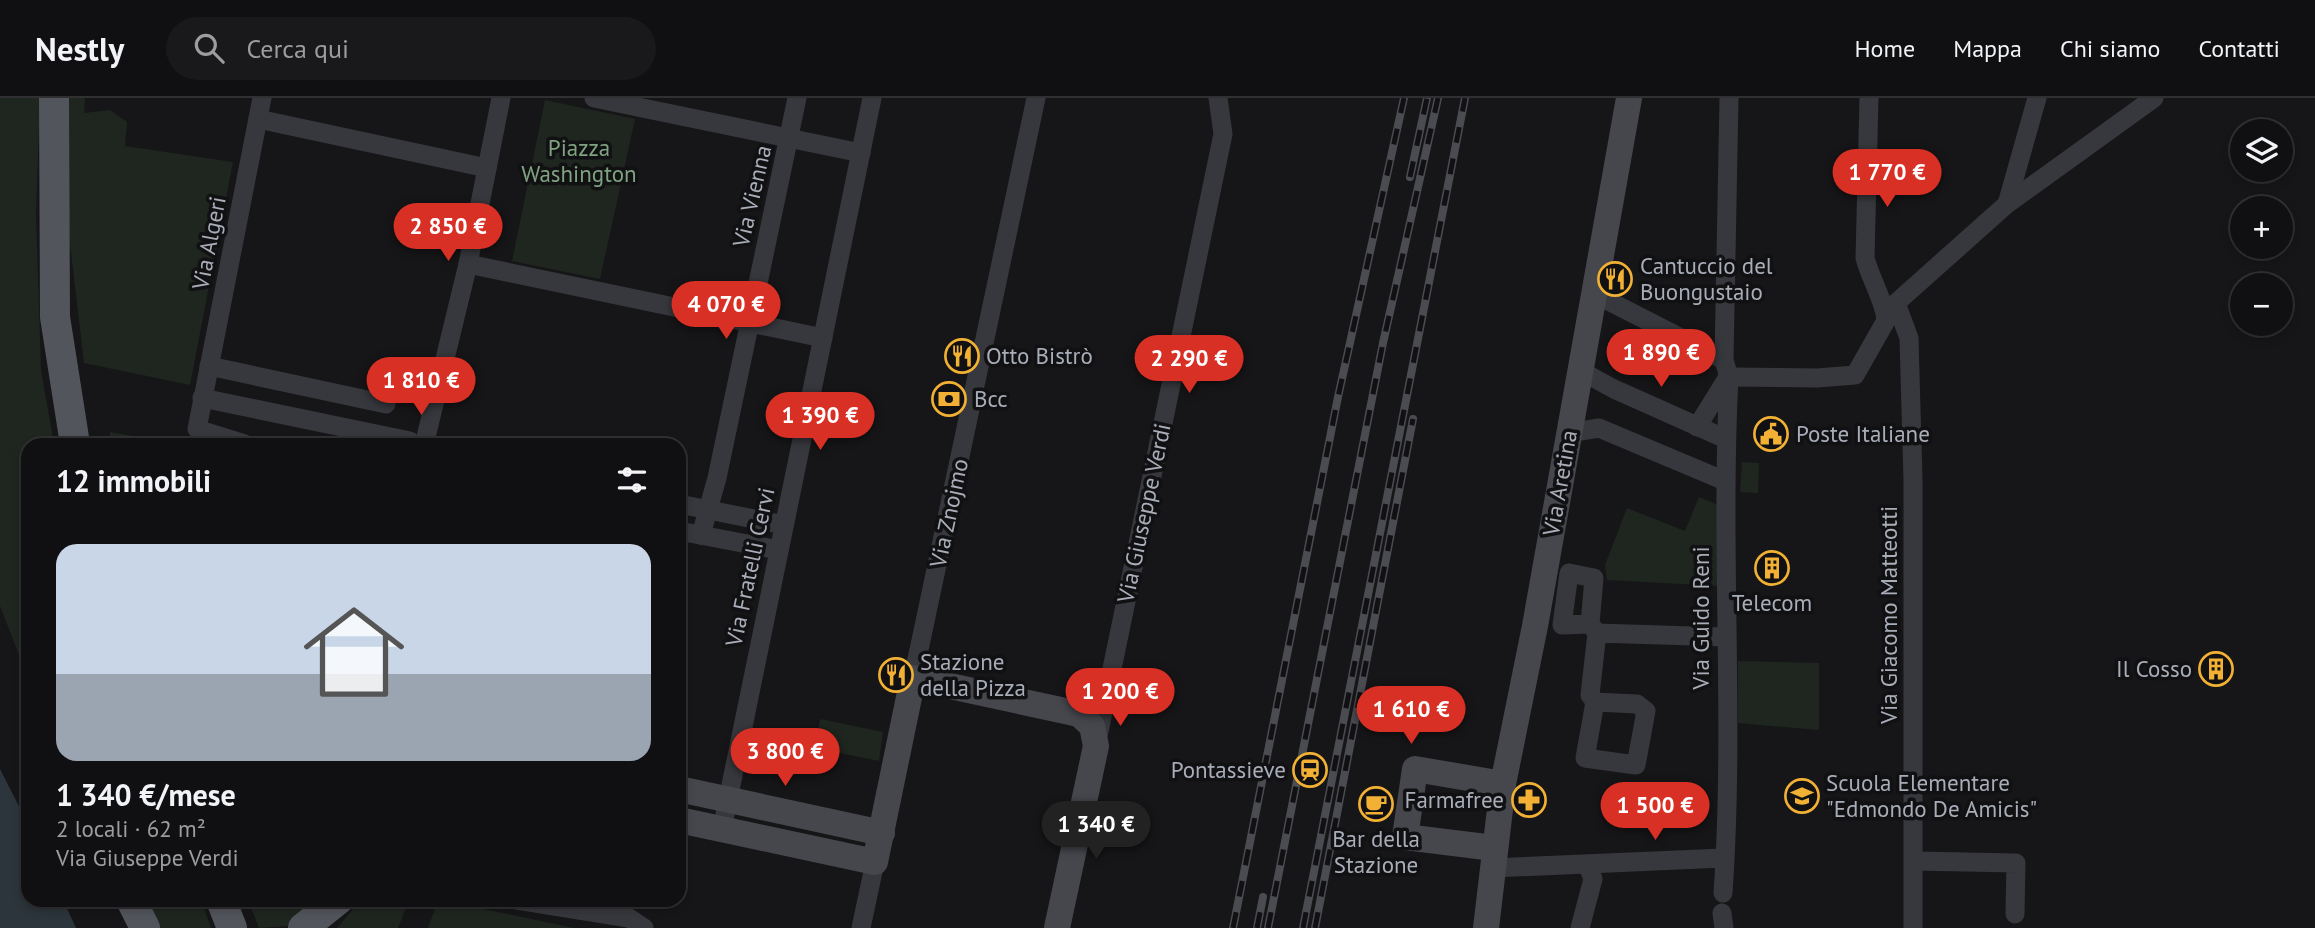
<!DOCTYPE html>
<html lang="it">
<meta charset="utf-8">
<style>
:root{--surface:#101012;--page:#19191b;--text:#f1f3f6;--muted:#9c9d9f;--line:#303032;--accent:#d93025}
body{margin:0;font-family:"PT Sans",sans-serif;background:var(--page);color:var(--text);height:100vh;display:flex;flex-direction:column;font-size:26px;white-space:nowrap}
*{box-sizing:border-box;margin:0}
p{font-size:23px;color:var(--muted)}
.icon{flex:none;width:38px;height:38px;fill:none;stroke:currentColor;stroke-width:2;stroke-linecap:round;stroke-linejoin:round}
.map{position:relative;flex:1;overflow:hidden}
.drawer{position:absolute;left:21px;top:340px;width:665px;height:469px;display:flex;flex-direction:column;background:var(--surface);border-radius:21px;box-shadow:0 4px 10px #0003,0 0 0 2px var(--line)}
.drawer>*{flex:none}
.tools{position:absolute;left:2230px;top:21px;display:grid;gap:14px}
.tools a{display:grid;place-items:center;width:63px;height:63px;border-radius:50%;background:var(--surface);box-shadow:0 4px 10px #0003,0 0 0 2px var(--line);font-size:35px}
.price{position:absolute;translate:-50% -60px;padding:0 16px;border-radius:24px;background:var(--accent);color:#fff;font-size:23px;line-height:46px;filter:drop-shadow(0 2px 4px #0008)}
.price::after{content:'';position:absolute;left:50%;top:42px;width:21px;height:16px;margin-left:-10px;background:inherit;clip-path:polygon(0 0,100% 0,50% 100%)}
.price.current{background:#222;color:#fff}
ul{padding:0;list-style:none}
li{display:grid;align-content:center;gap:14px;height:371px;padding:0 35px}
li span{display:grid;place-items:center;height:217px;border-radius:21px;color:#555}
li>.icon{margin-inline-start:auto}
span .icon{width:126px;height:126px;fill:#fffc;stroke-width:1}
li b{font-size:30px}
h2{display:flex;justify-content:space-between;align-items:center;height:84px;padding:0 35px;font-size:30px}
header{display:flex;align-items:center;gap:42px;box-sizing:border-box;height:98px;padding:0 35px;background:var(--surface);border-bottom:2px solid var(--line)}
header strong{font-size:33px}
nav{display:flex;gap:38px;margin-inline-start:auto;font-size:24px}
.search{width:490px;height:63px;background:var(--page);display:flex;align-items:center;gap:18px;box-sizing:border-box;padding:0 24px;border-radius:38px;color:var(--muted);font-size:26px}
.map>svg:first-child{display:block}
.green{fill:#1e261f}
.water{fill:#2c353c}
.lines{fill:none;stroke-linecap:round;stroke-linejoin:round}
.street{stroke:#37383d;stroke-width:19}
.secondary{stroke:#45474d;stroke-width:26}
.primary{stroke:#53555c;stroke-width:30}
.rail-casing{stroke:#4a4c52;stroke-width:8}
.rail{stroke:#111113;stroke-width:5;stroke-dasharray:16;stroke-linecap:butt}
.labels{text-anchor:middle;stroke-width:7;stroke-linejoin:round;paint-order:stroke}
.park-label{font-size:23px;fill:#7fa381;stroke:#111113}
.street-label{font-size:23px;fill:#a8adb8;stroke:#111113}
.poi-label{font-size:23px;fill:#a8adb8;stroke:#111113;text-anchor:start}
</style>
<header>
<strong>Nestly</strong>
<div class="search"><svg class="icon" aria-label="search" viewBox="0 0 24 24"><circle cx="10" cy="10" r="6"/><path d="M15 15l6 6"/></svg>Cerca qui</div>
<nav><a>Home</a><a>Mappa</a><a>Chi siamo</a><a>Contatti</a></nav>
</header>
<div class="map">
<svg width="2315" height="830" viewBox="0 0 2315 830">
<rect width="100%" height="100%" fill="#161618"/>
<g class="green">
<polygon points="0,0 40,0 36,116 41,272 54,346 28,346 28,580 0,508"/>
<polygon points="66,0 85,0 84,15 110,12 127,24 125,48 233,64 190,287 84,265 66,112"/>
<polygon points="545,2 635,21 600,181 512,163"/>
<polygon points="110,334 180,346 184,346 109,346"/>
<polygon points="1742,364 1759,365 1758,395 1740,394"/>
<polygon points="1699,399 1716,406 1720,415 1719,488 1607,482 1605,467 1627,410 1685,433"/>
<polygon points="1738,563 1819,565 1819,632 1738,625"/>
<polygon points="820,621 883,634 879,663 815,650"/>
<polygon points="144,802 201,802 211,830 158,830"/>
<polygon points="248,802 323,802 289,828 259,830"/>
<polygon points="361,802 409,802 398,830 337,830"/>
<polygon points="438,802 441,802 574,830 428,830"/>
</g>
<polygon class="water" points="0,671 28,726 28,802 63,802 76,830 0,830"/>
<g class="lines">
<g class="street">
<polyline points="594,0 861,55"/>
<path d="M1869,0l-4,160c6,22 17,38 21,60"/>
<polyline points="258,21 487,70"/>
<polyline points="2007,106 2037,0"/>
<polyline points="468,166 823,240"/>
<polyline points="1595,196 1724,262"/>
<polyline points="1896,205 1909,240 1913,382 1913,830"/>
<polyline points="209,268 386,306"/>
<polyline points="1581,273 1614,291 1726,341"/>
<polyline points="1729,279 1817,280 1855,277 1896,205 2007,106 2154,0"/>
<polyline points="202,300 410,343"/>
<polyline points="1697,329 1728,279"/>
<polyline points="1568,335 1599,330 1725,383"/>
<polyline points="426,339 468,166 501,0"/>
<polyline points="245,346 197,331 262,0"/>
<polyline points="679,406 784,427"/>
<polyline points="679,433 779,452"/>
<polyline points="701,437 717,380 797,0"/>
<polyline points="1590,526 1562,527 1569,475 1594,480 1590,526 1597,535"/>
<polyline points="913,580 1036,0"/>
<polyline points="1595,604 1637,606 1646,613 1636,667 1585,660 1595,604 1590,597 1597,535 1725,539"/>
<polyline points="1097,643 1223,36 1218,0"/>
<polyline points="722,731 872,0"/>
<polyline points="1914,763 2016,765 2015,816"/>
<polyline points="1492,770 1724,760"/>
<path d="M1723,795c12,-172 -3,-344 6,-516l-5,-17 5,-262"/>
<polyline points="517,802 629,820 644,830"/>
<polyline points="1722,815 1724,830"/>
<polyline points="861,830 875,764"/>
<polyline points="1580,830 1593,781 1588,768"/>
</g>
<g class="secondary">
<polyline points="679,691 882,735"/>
<polyline points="679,722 875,764 913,580 1079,616 1092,628 1096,648 1057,830"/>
<polyline points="1494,750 1405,739 1415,671 1503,686"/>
<polyline points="1486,830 1503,686 1535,528 1629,0"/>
</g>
<g class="primary">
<polyline points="54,0 55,219 75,346"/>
<polyline points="131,802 145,830"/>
<polyline points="221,802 232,830"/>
<polyline points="303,830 338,802"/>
</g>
<g class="rail-casing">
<g id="rail">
<polyline points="1410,79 1427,0"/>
<polyline points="1233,830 1338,299 1404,0"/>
<polyline points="1257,830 1263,799"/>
<polyline points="1268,830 1383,245 1438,0"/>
<polyline points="1303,830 1465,0"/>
<polyline points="1315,830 1413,321"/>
</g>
</g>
<use href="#rail" class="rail"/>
</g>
<defs>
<g id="restaurant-ring" transform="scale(1.75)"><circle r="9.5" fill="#111113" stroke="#f2b134" stroke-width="1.5"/><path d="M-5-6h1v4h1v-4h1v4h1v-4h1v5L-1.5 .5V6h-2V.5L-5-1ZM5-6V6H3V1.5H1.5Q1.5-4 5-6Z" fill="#f2b134"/></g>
<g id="bank-ring" transform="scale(1.75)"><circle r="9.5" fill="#111113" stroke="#f2b134" stroke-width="1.5"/><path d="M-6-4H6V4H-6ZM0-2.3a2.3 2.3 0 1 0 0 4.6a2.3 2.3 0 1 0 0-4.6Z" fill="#f2b134"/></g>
<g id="civic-ring" transform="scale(1.75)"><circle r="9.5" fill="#111113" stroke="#f2b134" stroke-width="1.5"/><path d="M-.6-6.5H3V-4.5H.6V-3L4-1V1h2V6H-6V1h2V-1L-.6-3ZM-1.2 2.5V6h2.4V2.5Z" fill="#f2b134"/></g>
<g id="building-ring" transform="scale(1.75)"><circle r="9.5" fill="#111113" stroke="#f2b134" stroke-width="1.5"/><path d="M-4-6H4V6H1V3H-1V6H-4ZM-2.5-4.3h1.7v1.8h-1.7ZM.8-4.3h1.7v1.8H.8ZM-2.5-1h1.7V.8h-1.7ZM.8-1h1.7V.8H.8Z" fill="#f2b134"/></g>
<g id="station-ring" transform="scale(1.75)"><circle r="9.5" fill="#111113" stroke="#f2b134" stroke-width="1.5"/><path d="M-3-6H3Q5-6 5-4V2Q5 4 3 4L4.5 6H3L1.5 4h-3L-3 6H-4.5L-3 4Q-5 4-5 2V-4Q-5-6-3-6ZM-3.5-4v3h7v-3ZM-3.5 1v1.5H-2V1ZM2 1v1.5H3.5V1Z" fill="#f2b134"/></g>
<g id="school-ring" transform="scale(1.75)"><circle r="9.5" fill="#111113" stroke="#f2b134" stroke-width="1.5"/><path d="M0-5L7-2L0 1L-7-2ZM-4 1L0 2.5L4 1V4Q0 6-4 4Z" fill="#f2b134"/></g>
<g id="pharmacy-ring" transform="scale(1.75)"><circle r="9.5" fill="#111113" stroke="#f2b134" stroke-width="1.5"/><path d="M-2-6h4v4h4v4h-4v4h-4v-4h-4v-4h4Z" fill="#f2b134"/></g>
<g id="cafe-ring" transform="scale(1.75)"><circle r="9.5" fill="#111113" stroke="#f2b134" stroke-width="1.5"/><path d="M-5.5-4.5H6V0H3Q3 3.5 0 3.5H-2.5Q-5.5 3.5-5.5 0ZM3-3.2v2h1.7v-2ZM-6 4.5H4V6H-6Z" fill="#f2b134"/></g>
</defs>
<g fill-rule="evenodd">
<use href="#restaurant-ring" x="1615" y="181"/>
<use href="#restaurant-ring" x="962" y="258"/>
<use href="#bank-ring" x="949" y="301"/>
<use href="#civic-ring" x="1771" y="336"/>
<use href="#building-ring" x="1772" y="470"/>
<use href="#building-ring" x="2216" y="571"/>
<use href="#restaurant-ring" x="896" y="577"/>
<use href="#station-ring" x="1310" y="672"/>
<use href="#school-ring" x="1802" y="698"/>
<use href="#pharmacy-ring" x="1529" y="702"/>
<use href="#cafe-ring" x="1376" y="706"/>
</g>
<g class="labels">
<g class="park-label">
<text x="579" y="58">Piazza<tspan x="579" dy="26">Washington</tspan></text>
</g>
<g class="street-label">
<text transform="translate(752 98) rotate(-77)" y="8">Via Vienna</text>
<text transform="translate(209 145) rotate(-79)" y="8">Via Algeri</text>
<text transform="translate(1560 385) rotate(-80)" y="8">Via Aretina</text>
<text transform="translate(949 415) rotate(-78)" y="8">Via Znojmo</text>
<text transform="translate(1144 415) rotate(-78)" y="8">Via Giuseppe Verdi</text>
<text transform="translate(750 469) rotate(-78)" y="8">Via Fratelli Cervi</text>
<text transform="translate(1889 517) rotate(-90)" y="8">Via Giacomo Matteotti</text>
<text transform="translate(1701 520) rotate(-90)" y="8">Via Guido Reni</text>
</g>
<g class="poi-label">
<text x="1640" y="176">Cantuccio del<tspan x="1640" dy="26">Buongustaio</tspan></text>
<text x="986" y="266">Otto Bistrò</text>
<text x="974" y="309">Bcc</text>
<text x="1796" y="344">Poste Italiane</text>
<text x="1772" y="513" text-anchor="middle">Telecom</text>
<text x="920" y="572">Stazione<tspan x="920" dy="26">della Pizza</tspan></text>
<text x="2192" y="579" text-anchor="end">Il Cosso</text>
<text x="1286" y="680" text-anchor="end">Pontassieve</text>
<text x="1826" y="693">Scuola Elementare<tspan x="1826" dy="26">"Edmondo De Amicis"</tspan></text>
<text x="1504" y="710" text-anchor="end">Farmafree</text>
<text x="1376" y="749" text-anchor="middle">Bar della<tspan x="1376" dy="26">Stazione</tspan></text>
</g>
</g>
</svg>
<div class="tools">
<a><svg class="icon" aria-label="layers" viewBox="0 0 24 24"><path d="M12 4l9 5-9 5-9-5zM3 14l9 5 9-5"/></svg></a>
<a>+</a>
<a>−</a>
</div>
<b class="price" style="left:1887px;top:111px">1 770 €</b>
<b class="price" style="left:448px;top:165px">2 850 €</b>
<b class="price" style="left:726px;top:243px">4 070 €</b>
<b class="price" style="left:1661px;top:291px">1 890 €</b>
<b class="price" style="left:1189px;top:297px">2 290 €</b>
<b class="price" style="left:421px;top:319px">1 810 €</b>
<b class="price" style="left:820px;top:354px">1 390 €</b>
<b class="price" style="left:1120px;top:630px">1 200 €</b>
<b class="price" style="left:1411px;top:648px">1 610 €</b>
<b class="price" style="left:785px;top:690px">3 800 €</b>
<b class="price" style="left:1655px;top:744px">1 500 €</b>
<b class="price current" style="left:1096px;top:763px">1 340 €</b>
<section class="drawer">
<h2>12 immobili<svg class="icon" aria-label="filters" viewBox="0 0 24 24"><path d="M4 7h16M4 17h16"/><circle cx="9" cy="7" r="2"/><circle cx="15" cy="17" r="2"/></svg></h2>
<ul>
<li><span style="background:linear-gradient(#c9d6e8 60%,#9aa5b1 0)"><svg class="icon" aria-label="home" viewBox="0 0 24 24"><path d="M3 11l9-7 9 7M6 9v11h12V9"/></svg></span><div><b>1 340 €/mese</b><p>2 locali · 62 m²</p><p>Via Giuseppe Verdi</p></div></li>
</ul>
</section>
</div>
